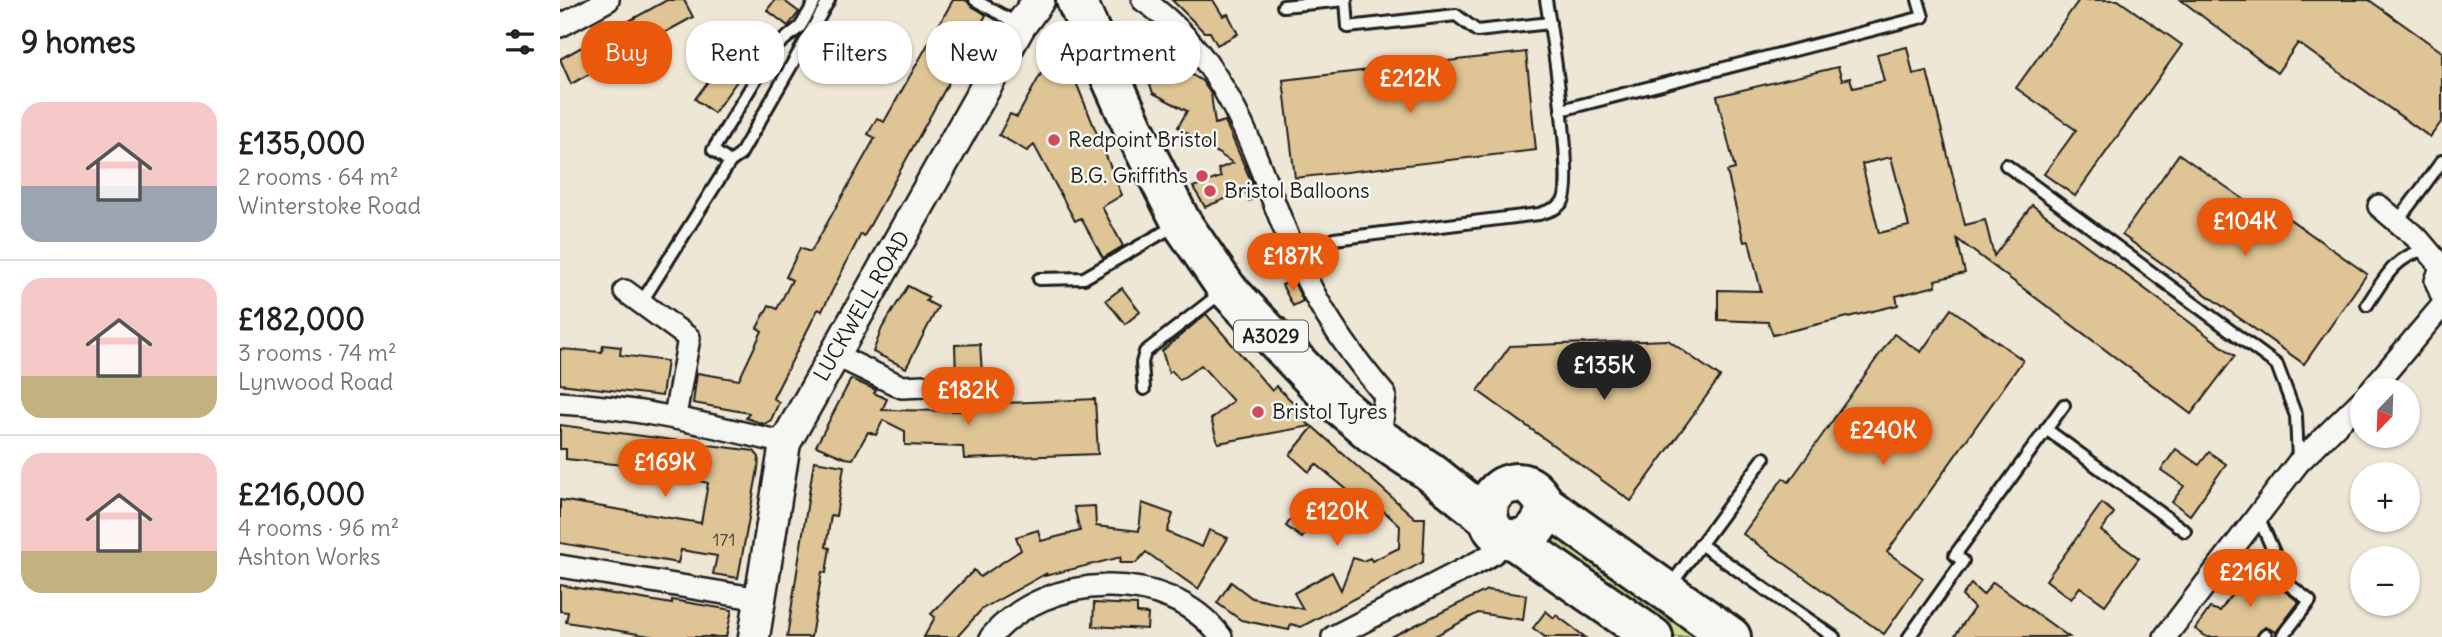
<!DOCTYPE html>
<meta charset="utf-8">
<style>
:root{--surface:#fff;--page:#f6f6f6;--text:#202124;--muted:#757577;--line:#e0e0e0;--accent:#ea580c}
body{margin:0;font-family:Delius,sans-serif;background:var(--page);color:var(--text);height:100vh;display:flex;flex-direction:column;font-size:26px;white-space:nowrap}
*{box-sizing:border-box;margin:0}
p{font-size:23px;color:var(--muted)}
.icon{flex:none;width:38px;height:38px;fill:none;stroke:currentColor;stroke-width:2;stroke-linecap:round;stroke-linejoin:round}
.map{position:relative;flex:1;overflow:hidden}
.panel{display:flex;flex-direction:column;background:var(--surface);width:560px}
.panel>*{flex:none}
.guide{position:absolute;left:21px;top:21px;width:665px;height:63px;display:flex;gap:14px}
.needle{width:46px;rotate:203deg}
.buttons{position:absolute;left:1790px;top:378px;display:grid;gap:14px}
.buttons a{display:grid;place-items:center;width:70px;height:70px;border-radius:50%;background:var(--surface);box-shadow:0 2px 5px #0004;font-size:35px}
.price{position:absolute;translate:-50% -60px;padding:0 16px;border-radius:24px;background:var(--accent);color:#fff;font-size:23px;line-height:46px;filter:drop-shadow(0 2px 4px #0008)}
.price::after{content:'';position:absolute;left:50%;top:42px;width:21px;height:16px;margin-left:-10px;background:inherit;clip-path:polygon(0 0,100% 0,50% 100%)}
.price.on{background:#222;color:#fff}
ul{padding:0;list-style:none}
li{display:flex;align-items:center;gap:21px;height:175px;padding:0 21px}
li+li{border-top:2px solid var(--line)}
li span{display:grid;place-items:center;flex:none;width:196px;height:140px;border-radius:21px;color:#555}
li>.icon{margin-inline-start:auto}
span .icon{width:84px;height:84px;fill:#fffc;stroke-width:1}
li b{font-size:30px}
h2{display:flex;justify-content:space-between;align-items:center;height:84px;padding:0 21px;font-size:30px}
.tag{padding:0 24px;border-radius:28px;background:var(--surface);box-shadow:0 2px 5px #0004;font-size:24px;line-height:63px}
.tag.on{background:var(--accent);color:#fff}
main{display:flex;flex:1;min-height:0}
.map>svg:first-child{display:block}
.grass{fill:url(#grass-tufts);stroke:#747c56;stroke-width:2}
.building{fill:#dfc595;stroke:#1c1c1c;stroke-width:2;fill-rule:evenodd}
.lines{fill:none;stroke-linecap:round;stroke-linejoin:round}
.lane-casing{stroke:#1c1c1c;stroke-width:16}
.street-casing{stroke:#1c1c1c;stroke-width:26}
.secondary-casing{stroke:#1c1c1c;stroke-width:35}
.highway-casing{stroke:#1c1c1c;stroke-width:44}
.lane{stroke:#f6f6f2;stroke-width:10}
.street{stroke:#f6f6f2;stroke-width:21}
.secondary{stroke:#f6f6f2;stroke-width:30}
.highway{stroke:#f6f6f2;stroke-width:38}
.poi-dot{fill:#d1495b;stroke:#f6f6f2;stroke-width:2.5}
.labels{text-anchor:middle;stroke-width:5;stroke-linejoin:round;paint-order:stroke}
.number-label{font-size:18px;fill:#4d463a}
.shield{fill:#f6f6f2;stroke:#5d5d5c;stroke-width:2}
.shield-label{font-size:19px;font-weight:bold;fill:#1c1c1c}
.poi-label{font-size:21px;fill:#1c1c1c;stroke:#f6f6f2;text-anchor:start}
.street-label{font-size:21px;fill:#1c1c1c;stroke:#f6f6f2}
</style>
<main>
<section class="panel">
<h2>9 homes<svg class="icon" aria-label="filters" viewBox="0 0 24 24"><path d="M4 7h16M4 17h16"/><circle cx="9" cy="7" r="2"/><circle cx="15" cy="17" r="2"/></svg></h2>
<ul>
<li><span style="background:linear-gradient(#f6c9c9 60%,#9aa5b1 0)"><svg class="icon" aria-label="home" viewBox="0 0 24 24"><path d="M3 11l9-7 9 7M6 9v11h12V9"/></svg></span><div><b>£135,000</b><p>2 rooms · 64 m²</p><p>Winterstoke Road</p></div></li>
<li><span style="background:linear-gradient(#f6c9c9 70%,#c2b280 0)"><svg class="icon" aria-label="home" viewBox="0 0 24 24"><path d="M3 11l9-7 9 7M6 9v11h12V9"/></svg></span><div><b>£182,000</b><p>3 rooms · 74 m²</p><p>Lynwood Road</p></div></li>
<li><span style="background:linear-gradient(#f6c9c9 70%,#c2b280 0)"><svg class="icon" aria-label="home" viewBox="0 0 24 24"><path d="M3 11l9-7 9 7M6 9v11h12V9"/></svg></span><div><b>£216,000</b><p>4 rooms · 96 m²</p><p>Ashton Works</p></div></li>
</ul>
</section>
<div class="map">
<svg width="1882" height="637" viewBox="0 0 1882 637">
<defs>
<pattern id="grass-tufts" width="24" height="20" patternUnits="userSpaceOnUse" patternTransform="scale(1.75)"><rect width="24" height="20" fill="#ccdc90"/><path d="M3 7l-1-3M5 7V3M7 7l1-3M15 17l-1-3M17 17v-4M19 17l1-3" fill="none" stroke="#afbc7c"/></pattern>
</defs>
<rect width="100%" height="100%" fill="#efe7d6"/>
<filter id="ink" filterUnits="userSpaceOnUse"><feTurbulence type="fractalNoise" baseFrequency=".0143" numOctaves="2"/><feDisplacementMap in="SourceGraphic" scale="14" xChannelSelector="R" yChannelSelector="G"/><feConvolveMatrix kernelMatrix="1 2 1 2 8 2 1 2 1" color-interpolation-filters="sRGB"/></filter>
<g filter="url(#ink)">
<polygon class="grass" points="993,527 1024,550 1020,555 1034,565 1040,559 1149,637 1113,637 982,543"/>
<g class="building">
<polygon points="107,0 124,0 133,17 11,84 0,59"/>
<polygon points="215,0 223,0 239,12 228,26 207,10"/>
<polygon points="393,0 405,0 426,15 304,236 301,234 262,311 258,309 250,325 213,398 219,402 211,420 204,424 186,418 189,413 133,403 137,373 179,380 202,331 197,328 209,305 217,309 232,280 226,277 240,248 250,252 252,250 315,138 308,134 317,118 324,122"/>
<polygon points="612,0 653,0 663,16 668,14 678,34 657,45 650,32 644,32"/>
<polygon points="1519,0 1558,0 1622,45 1515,196 1484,174 1516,130 1456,88"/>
<polygon points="1621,0 1809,0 1882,52 1882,121 1870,137 1738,43 1717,73"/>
<polygon points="594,26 609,39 616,59 632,68 629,73 642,81 651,94 655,124 665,121 698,197 689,201 685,191 645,207 633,187 661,177 658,169 673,163 618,127 627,111 593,93 587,76 578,80 563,38"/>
<path d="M1347,47l6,27 14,-3 38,154 20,-5 9,36 38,-51 203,151 -44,58 -234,-175 8,34 -30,7 1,6 -40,10 2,9 -125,30 -5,-13 -50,-2v-30l43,1 -12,-50 -5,1 -17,-71 8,-2 -18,-73 121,-29 4,13 8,-2 3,10 31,-7 -7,-27zM1331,157l18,69 -30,7 -17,-69z"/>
<polygon points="966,52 976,150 735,178 723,80"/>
<polygon points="499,56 511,70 562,195 542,207 563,246 543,258 521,218 515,221 474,145 467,151 439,135 450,114 457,117 489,59"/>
<polygon points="163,61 182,74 154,113 135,99"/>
<polygon points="1619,154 1722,226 1728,218 1807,274 1744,364 1562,235"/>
<polygon points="733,280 743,301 733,306 722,285"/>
<polygon points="348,286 369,297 366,301 378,307 346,368 313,352 322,328"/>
<polygon points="562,288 580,312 565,324 546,300"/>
<polygon points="1391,309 1463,360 1327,552 1363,578 1324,634 1183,534 1223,478 1229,482 1334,334 1361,352"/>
<polygon points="646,314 712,391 716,386 740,409 736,414 751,426 658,443 651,419 673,401 641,365 620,380 612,371 609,373 602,351"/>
<polygon points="1108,340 1160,377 1071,501 918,391 950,346"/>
<polygon points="420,344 422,373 396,374 395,345"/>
<polygon points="43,345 61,347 60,355 107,361 102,396 0,384 0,349 42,352"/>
<polygon points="291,379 316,390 314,393 327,399 322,410 401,411 401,405 535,399 538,454 404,459 403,447 345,445 345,431 323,420 316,435 308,432 293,459 285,458 256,446"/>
<polygon points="0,425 194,451 199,457 198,469 178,578 153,574 157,556 121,550 118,563 0,543 0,500 141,523 148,483 64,465 6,459 6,449 0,449"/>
<polygon points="753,427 855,518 865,518 863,562 741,627 731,624 729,630 681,620 657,603 671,582 692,598 743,609 734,593 772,572 781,590 793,558 803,561 810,558 812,561 839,548 840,526 819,507 815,511 810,508 806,512 794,501 797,498 756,464 749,472 730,455"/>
<polygon points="1616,449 1639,465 1649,452 1666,464 1630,515 1612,502 1624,486 1601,470"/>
<polygon points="254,461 284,466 276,516 271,515 266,547 270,548 266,573 262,572 251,637 227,637"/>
<polygon points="582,503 613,514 607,532 642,547 649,530 668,538 638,589 586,552 576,563 560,563 561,557 485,576 487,573 422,609 397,637 364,637 375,617 371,614 414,570 420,577 461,550 456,537 478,530 481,541 520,531 514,507 535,506 536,526 579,531"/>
<polygon points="1542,503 1554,513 1541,531 1579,558 1545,605 1520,587 1511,599 1486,580"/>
<polygon points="736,512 752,524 742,538 726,526"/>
<polygon points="1692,566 1739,602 1716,632 1705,627 1696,637 1647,637 1635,629 1650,608 1660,611"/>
<polygon points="1433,582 1509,637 1394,637 1414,608 1402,596 1411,584 1423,595"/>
<polygon points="0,585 112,604 112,600 172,610 166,637 96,637 6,622 8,612 0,611"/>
<polygon points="927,590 966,595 963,620 918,613 873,637 831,637"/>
<polygon points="534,603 577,605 577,613 588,614 587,629 533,626"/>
<polygon points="986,611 994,618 996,615 1025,637 985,637 973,628"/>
</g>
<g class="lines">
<g class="lane-casing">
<g id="lane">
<polyline points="415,0 458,24"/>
<polyline points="786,0 788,27 896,15 917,31 990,23"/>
<polyline points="723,6 786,0"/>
<polyline points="1001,110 1363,17 1358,0"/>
<polyline points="170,162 180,155 269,0"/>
<polyline points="1446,165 1717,365 1736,416 1738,460"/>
<polyline points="1837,222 1882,161"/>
<path d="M774,239l205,-25c9,-3 19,-5 24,-13 12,-17 -12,-172 -17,-201"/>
<polyline points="479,279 524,278 616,225"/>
<polyline points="81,303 170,162 153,150 215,47 240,27 256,0"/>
<path d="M1807,305c18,-27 26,-47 59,-56"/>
<polyline points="584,389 582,363 585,352 661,293"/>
<polyline points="1486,429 1625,531"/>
<polyline points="1697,514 1728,584 1750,601 1722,637"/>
<polyline points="1140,544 1274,637"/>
<polyline points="1110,586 1204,458"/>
<polyline points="1349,637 1403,561 1395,555 1504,405"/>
<polyline points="1704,637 1706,635"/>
</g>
</g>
<g class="street-casing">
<g id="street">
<path d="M583,0c102,70 116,188 169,290 20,38 46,73 73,105l-3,26 -9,13"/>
<polyline points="0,26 48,0"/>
<polyline points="1819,206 1859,240 1881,266"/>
<polyline points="1882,264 1876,281 1882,296"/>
<polyline points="65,291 129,338 115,416"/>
<polyline points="275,355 342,387 387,385"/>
<polyline points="1811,390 1882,306"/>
<path d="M0,403c77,4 150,22 225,40"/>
<polyline points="0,566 200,599"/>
<path d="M431,637c54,-65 177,-71 230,0"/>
<polyline points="773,637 922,560 934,553 946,538"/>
<polyline points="1605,637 1738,463 1802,400"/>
</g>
</g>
<g class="secondary-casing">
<polyline id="secondary" points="194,637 225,443 460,26 479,0"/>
</g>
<g class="highway-casing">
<g id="highway">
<polyline points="516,0 573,127 621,222 667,289 771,398 813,434 869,471 929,519"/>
<path d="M986,505c-5,39 -48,47 -57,15 -6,-24 16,-43 38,-35 9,4 13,12 19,20l185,132"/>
<polyline points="952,539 1093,637"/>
</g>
</g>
<use href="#lane" class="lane"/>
<use href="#street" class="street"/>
<use href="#secondary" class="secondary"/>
<use href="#highway" class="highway"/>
</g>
</g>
<g class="poi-dot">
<circle cx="494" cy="140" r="7"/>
<circle cx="642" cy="176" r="7"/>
<circle cx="650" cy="191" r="7"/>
<circle cx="698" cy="412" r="7"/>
</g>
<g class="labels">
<g class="number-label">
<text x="164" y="546">171</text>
</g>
<rect class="shield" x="674" y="320.5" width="74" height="31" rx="5"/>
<g class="shield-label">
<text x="711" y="343">A3029</text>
</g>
<g class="poi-label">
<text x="508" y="147">Redpoint Bristol</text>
<text x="628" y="183" text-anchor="end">B.G. Griffiths</text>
<text x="664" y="198">Bristol Balloons</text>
<text x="712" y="419">Bristol Tyres</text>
</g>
<g class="street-label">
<text transform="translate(302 306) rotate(-60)" y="7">LUCKWELL ROAD</text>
</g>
</g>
</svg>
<div class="buttons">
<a><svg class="needle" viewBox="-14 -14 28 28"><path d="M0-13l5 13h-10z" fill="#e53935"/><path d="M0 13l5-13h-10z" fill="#757577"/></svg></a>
<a>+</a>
<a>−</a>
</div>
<b class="price" style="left:850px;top:115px">£212K</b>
<b class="price" style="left:1685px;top:258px">£104K</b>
<b class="price" style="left:733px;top:293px">£187K</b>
<b class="price on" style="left:1044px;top:402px">£135K</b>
<b class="price" style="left:408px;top:427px">£182K</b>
<b class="price" style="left:1323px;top:467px">£240K</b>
<b class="price" style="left:105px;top:499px">£169K</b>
<b class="price" style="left:777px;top:548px">£120K</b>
<b class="price" style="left:1690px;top:609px">£216K</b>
<div class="guide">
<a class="tag on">Buy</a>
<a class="tag">Rent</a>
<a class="tag">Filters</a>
<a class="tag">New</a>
<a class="tag">Apartment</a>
</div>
</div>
</main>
